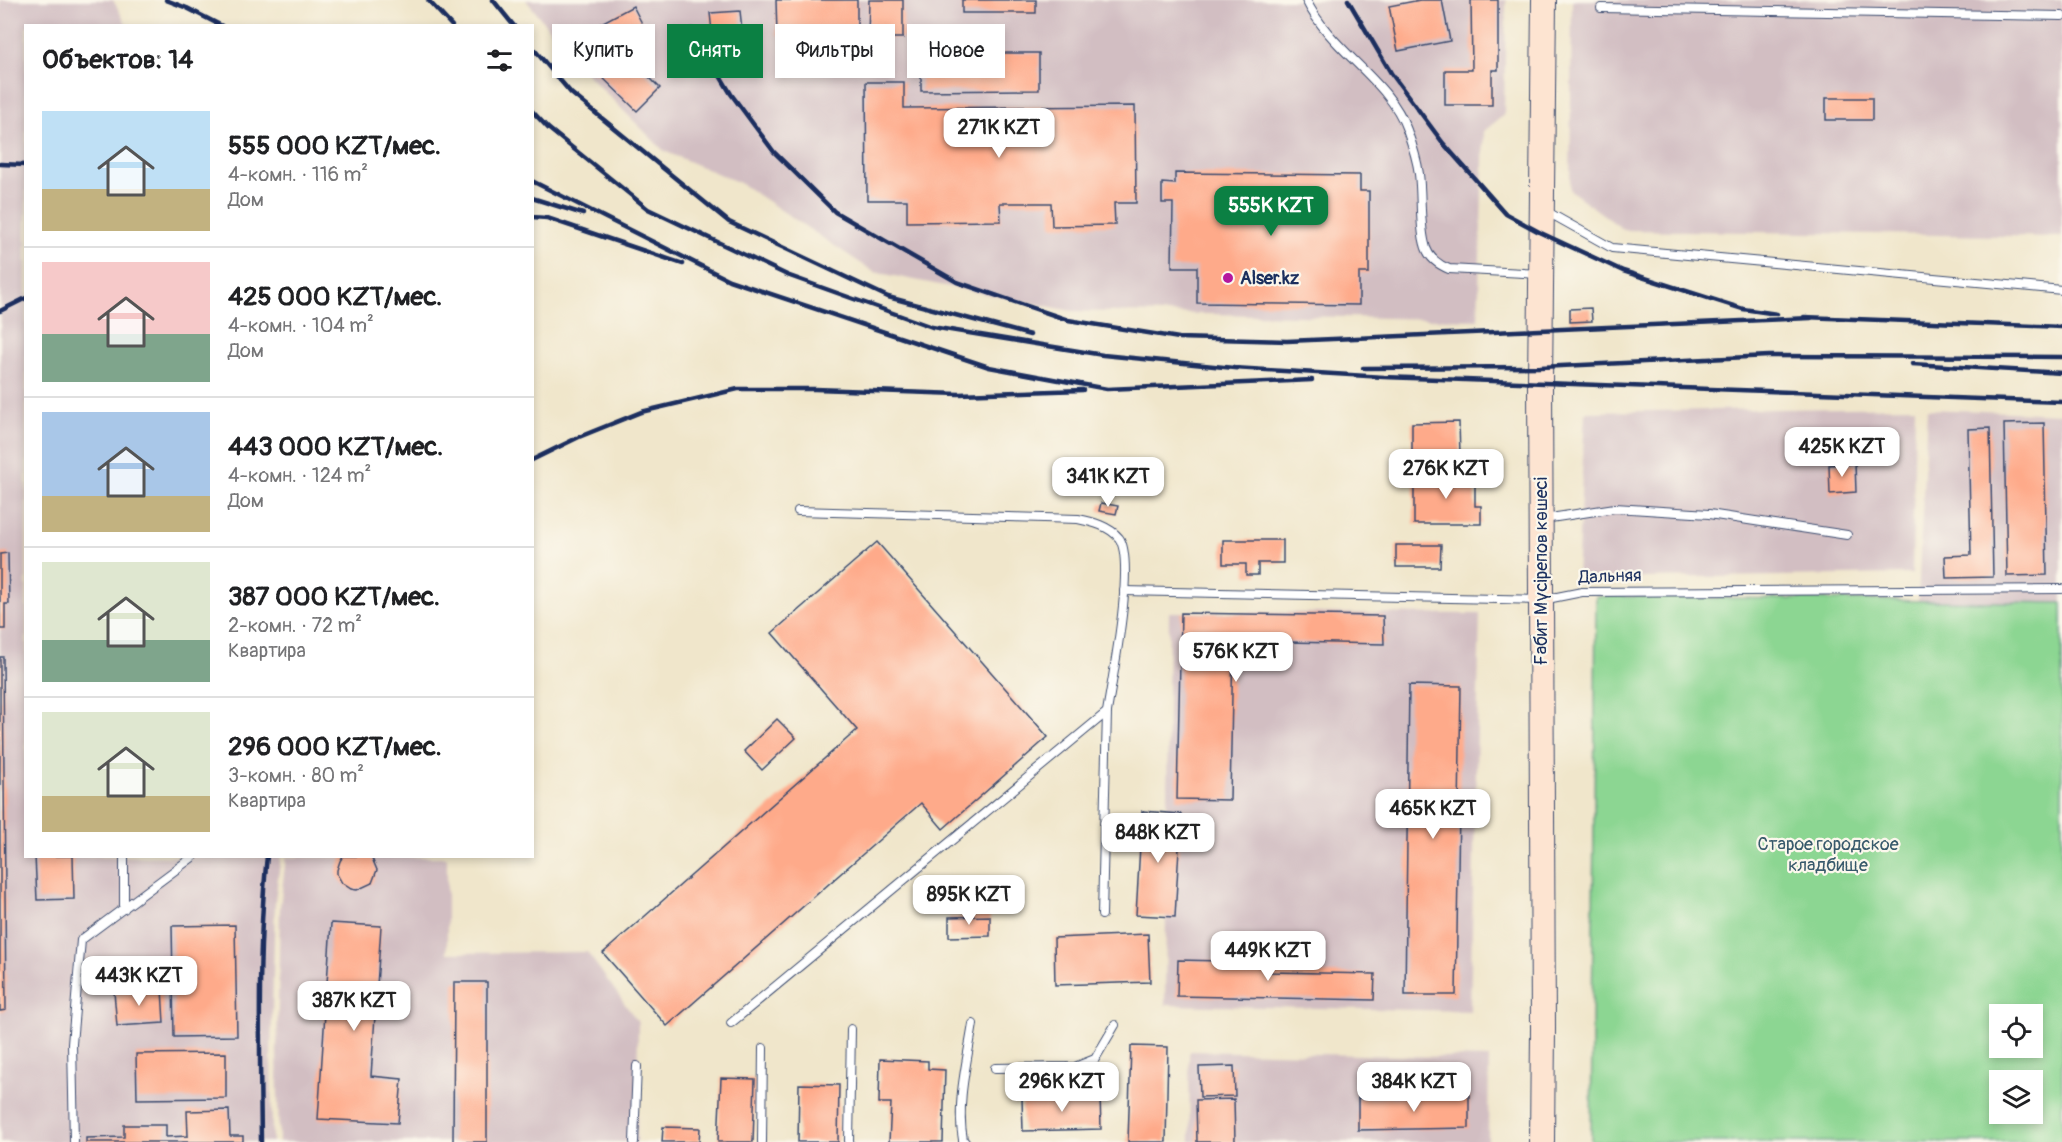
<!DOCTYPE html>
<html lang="ru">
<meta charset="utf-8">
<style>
:root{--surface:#fff;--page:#f6f6f6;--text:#202124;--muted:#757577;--line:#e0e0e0;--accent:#0b8043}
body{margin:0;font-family:Pangolin,sans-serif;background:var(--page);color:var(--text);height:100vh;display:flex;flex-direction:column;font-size:22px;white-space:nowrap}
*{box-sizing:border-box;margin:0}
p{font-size:20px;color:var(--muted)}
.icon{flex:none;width:33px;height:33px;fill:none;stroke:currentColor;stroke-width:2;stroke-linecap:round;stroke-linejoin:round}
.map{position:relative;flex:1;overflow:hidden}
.side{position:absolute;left:24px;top:24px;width:510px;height:834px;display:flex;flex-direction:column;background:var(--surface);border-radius:0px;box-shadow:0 3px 9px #0003}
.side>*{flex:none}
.hud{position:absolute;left:552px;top:24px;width:570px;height:54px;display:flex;gap:12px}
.controls{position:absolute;left:1989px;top:1004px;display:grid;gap:12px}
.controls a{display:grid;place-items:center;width:54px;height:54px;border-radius:0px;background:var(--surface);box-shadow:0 3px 9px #0003;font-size:30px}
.price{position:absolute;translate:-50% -51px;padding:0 14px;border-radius:12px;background:#fff;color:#222;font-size:20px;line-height:39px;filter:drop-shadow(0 2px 3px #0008)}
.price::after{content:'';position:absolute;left:50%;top:36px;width:18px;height:14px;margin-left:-9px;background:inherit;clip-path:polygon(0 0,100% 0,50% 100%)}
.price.on{background:var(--accent);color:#fff}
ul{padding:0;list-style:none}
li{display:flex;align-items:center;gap:18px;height:150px;padding:0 18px}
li+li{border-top:2px solid var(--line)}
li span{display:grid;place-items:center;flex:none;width:168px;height:120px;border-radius:0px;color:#555}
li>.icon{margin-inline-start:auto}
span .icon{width:72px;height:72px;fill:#fffc;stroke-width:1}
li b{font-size:26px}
h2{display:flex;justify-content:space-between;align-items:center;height:72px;padding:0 18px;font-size:26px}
.pill{padding:0 21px;border-radius:0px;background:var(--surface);box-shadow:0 3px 9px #0003;font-size:21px;line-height:54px}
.pill.on{background:var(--accent);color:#fff}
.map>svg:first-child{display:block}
.industrial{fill:#d2bec2}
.green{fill:#8cd692;stroke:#548278;stroke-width:1.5;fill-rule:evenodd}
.building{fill:#feaa8a}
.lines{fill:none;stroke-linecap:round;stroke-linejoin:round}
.service-casing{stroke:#3b4a6e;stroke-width:10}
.secondary-casing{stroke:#3b4a6e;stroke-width:26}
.service{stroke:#fff;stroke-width:8}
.secondary{stroke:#fde4d1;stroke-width:24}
.rail{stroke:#1b2f5e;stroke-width:4.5}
.poi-dot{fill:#b5179e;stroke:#fbf7ec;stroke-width:2}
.labels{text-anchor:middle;stroke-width:4.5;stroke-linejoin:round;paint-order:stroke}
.poi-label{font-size:18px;font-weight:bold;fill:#1b2f5e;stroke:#fbf7ec;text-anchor:start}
.street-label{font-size:18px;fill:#1b2f5e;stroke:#fbf7ec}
.park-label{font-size:18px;fill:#37596b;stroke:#fbf7ec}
</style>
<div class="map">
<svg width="2062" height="1142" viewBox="0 0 2062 1142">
<rect width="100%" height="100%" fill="#fbf7ec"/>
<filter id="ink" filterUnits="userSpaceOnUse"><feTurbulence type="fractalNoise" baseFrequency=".0167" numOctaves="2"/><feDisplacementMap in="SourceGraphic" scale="12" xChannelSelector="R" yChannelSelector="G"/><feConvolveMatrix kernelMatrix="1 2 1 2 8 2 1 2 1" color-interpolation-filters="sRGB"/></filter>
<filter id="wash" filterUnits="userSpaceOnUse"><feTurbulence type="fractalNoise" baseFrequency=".008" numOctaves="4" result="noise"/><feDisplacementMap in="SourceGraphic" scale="24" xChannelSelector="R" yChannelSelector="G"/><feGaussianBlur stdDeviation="1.35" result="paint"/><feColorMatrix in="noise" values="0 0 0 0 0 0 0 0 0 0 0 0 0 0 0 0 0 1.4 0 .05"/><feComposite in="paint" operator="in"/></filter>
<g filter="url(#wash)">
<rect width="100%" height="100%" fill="#f0e6cb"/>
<g class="industrial">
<polygon points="0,0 113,0 127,25 26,26 26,856 281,857 275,900 271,1052 272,1142 0,1142"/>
<polygon points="526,0 1506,0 1504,115 1484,131 1478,320 1072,311 874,272 740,183 664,151 578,65"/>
<polygon points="1572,0 2062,0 2062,237 1624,230 1570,190"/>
<polygon points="1915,407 1912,574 1577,579 1585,412"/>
<polygon points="1927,409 2062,414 2062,603 1918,601"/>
<polygon points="1169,612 1480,614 1470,1011 1165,1005"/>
<polygon points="286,857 447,857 447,953 587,952 638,1022 637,1142 279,1142 277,1051 280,907"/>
<polygon points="1189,1051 1489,1058 1488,1142 1190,1142"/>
</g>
<path class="green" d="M1596,596l466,7v539h-471zM2000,1014h32v33h-32zM2000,1080h32v33h-32z"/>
<g id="blocks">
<g class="building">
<polygon points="776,0 857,0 857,35 777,35"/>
<polygon points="869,0 903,0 903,38 868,38"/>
<rect x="962" y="0" width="74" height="13"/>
<polygon points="1420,0 1442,0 1450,41 1398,51 1389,6"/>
<polygon points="1471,0 1498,0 1498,70 1492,70 1492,105 1445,105 1445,70 1472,70"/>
<polygon points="633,6 652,43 628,56 660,88 637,111 597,72 594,73 575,37"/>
<polygon points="740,11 743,38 713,41 710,13"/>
<polygon points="921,53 1039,53 1039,90 921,91"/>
<polygon points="866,82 904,82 904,108 1135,106 1136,203 1114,203 1115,225 1052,226 1051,203 1000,203 1001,221 907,222 907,200 867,200"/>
<rect x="1826" y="98" width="46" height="22"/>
<polygon points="1175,173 1360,175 1360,191 1369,191 1369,273 1359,273 1359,305 1197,303 1197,267 1172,267 1173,203 1162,203 1162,183 1175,184"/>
<polygon points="1591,308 1592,321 1570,322 1570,309"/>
<polygon points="1459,422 1460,455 1412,456 1412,423"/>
<polygon points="2044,423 2047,575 2007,576 2004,424"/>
<polygon points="1990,428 1993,577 1946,578 1945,556 1971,555 1968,429"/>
<polygon points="1855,463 1856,492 1830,494 1829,465"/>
<polygon points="1414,475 1475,475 1475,506 1481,506 1481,524 1414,524"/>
<polygon points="1101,503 1118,506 1116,514 1099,511"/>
<polygon points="1223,540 1283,540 1283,563 1258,563 1258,575 1246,575 1246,564 1223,564"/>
<polygon points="877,542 1048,737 943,829 921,803 667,1026 603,953 857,730 772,633"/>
<polygon points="1396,545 1441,545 1440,567 1396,567"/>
<polygon points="8,553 9,604 5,604 5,629 0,629 0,554"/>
<polygon points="1181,613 1383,616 1384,644 1233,641 1230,800 1177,799"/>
<polygon points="0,657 3,657 6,1010 0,1011"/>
<polygon points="1409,685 1461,686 1456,995 1405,995"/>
<polygon points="777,719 796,738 762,770 744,751"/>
<polygon points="1142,811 1181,814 1175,917 1136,915"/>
<polygon points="35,856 73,856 74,899 37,900"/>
<polygon points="343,856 371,856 377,870 372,883 357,890 351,889 342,883 337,874 337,870 340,861"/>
<polygon points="990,916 990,936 949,937 949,917"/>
<polygon points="331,923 381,926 371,1076 402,1079 398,1123 318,1119"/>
<polygon points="235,925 237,1036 174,1037 172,926"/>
<polygon points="1148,934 1150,982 1055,985 1054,938"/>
<polygon points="1178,960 1269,962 1269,972 1375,974 1374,1000 1177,996"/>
<polygon points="454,982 487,982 487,1142 453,1142"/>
<polygon points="162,989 164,1023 117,1026 114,992"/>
<polygon points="1131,1046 1168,1047 1166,1142 1128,1142"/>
<polygon points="226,1053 226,1098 137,1099 136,1054"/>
<polygon points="880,1059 928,1061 928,1069 945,1070 943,1142 889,1142 891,1103 879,1103"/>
<polygon points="1234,1066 1235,1096 1200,1097 1199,1067"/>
<polygon points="721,1078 755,1079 753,1142 718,1142"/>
<polygon points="799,1084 839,1085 838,1142 798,1142"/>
<polygon points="1469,1095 1469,1128 1358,1130 1358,1098"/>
<polygon points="1100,1096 1101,1129 1023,1131 1022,1098"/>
<polygon points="1234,1099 1235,1142 1197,1142 1196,1100"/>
<polygon points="229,1110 230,1136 243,1136 243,1142 86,1142 86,1138 124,1137 124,1125 166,1125 166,1137 188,1136 187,1111"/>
<polygon points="663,1127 700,1128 699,1142 662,1142"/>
</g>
</g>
</g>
<g filter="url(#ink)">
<use href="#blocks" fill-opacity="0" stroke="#3b4a6e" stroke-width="1.5"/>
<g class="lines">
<g class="service-casing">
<g id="service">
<path d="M1306,0c25,52 83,79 101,130 5,14 10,29 12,44 3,23 0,53 7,74 4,11 13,17 23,21l91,5"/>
<polyline points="1601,8 2062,16"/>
<polyline points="1544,210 1612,248 2062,290"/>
<polyline points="1544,519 1615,508 1709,514 1847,535"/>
<polyline points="1124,591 1542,600 1582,592 2062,589"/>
<polyline points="124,856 124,909"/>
<polyline points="1102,915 1107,712"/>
<path d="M731,1023l376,-311c5,-32 29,-151 12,-174 -10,-12 -26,-16 -41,-19l-280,-8"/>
<polyline points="995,1068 1075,1067 1095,1059 1115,1025"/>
<polyline points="74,1142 72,1044 81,940 194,856"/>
<polyline points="634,1142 637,1066"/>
<polyline points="762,1142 763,1048"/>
<polyline points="849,1142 851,1029"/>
<path d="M965,1142l-2,-2c-7,-37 4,-78 10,-116"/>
</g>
</g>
<g class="secondary-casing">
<polyline id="secondary" points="1542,1142 1543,1029 1540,383 1544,0"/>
</g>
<use href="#service" class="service"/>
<use href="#secondary" class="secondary"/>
<g class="rail">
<polyline points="166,0 187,8 222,26"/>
<polyline points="428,0 452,26"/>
<polyline points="493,0 514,26"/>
<polyline points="1348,0 1391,73 1443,143 1506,214 1541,233 1623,271 1743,309 1777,314"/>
<polyline points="692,29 731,94 774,152 835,212 957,282 1068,320 1179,338 1287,341 1811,318"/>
<polyline points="532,47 571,93 729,222 888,297 1030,335"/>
<polyline points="532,111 548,128 648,209 787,275 932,327 1103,355 1234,368 1384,377 2062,402"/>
<polyline points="0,164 26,165"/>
<polyline points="532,181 729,280 989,367 1107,389 1312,380"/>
<polyline points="532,198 583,214"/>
<polyline points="532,217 547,218 683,264"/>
<polyline points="0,311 26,298"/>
<polyline points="1804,317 2062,327"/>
<polyline points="1912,364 2062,373"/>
<polyline points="1363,368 1540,367 1769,356 2062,357"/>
<polyline points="532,460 579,437 641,412 738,389 815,389 959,394 1083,390"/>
<path d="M261,1142c-1,-95 -4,-191 6,-286"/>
</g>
</g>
</g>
<circle class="poi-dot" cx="1228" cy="278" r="6"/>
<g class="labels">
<g class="poi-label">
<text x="1240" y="284">Alser.kz</text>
</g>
<g class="street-label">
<text transform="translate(1541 571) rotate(-90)" y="6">Ғабит Мүсірепов көшесі</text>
<text transform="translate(1610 576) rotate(-2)" y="6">Дальняя</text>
</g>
<g class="park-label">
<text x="1828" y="850">Старое городское<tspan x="1828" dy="21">кладбище</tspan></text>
</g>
</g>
</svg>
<div class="controls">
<a><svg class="icon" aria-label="locate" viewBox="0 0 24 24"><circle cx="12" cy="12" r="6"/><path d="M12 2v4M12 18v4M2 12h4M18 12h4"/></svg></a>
<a><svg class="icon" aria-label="layers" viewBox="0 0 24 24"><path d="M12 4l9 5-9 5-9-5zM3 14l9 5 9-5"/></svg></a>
</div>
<b class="price" style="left:999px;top:159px">271K KZT</b>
<b class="price on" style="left:1271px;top:237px">555K KZT</b>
<b class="price" style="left:1842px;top:478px">425K KZT</b>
<b class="price" style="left:1446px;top:500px">276K KZT</b>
<b class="price" style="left:1108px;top:508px">341K KZT</b>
<b class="price" style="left:1236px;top:683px">576K KZT</b>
<b class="price" style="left:1433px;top:840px">465K KZT</b>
<b class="price" style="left:1158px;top:864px">848K KZT</b>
<b class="price" style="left:969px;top:926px">895K KZT</b>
<b class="price" style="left:1268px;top:982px">449K KZT</b>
<b class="price" style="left:139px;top:1007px">443K KZT</b>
<b class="price" style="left:354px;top:1032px">387K KZT</b>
<b class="price" style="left:1062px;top:1113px">296K KZT</b>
<b class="price" style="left:1414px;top:1113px">384K KZT</b>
<div class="hud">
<a class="pill">Купить</a>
<a class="pill on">Снять</a>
<a class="pill">Фильтры</a>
<a class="pill">Новое</a>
</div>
<section class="side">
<h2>Объектов: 14<svg class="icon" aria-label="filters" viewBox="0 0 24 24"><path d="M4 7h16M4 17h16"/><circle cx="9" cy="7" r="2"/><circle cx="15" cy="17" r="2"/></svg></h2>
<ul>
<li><span style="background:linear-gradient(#bfe0f5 65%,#c2b280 0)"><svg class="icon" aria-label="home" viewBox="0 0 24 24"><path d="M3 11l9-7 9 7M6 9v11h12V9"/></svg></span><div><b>555 000 KZT/мес.</b><p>4-комн. · 116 m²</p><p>Дом</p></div></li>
<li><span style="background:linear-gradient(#f6c9c9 60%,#7fa58c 0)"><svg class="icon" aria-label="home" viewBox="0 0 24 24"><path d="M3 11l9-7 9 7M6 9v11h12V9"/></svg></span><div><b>425 000 KZT/мес.</b><p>4-комн. · 104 m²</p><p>Дом</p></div></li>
<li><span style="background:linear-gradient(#a9c7e8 70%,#c2b280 0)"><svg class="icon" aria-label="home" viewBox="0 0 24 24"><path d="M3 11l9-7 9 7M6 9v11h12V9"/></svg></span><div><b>443 000 KZT/мес.</b><p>4-комн. · 124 m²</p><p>Дом</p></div></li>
<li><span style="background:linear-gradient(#dfe7d0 65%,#7fa58c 0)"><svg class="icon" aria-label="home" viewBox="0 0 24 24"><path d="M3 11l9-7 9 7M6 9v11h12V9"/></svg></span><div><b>387 000 KZT/мес.</b><p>2-комн. · 72 m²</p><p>Квартира</p></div></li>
<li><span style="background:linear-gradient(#dfe7d0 70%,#c2b280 0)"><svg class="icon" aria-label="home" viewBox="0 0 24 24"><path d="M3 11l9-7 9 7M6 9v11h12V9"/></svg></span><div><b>296 000 KZT/мес.</b><p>3-комн. · 80 m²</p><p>Квартира</p></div></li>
</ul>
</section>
</div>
